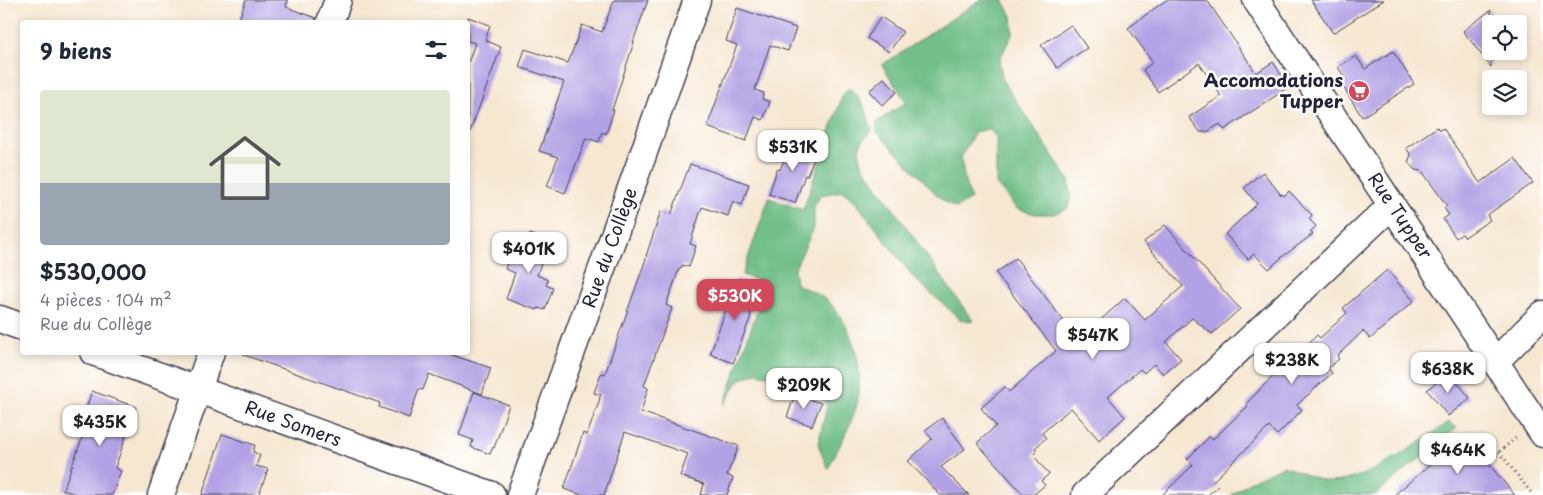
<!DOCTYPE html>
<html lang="fr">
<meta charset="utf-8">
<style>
:root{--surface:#fff;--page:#f2f2f3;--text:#1f2937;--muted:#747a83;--line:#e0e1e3;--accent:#d1495b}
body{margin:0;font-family:"Playpen Sans",sans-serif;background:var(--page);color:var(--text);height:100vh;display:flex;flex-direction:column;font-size:19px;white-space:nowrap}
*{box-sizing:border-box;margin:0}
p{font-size:16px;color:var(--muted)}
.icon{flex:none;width:28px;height:28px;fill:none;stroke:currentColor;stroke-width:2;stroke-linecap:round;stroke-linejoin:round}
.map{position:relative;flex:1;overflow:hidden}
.drawer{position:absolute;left:20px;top:20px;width:450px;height:335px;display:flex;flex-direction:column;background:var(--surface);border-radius:5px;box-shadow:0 2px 8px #0003}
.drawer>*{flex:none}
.fabs{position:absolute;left:1482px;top:15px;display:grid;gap:10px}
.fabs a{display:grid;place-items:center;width:45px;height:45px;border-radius:5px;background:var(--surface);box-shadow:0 2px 8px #0003;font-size:25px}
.price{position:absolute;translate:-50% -42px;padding:0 11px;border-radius:10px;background:#fff;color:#222;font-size:16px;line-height:32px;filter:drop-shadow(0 1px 2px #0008)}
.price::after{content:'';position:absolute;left:50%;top:30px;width:15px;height:11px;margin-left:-8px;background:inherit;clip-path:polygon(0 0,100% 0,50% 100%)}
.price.selected{background:var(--accent);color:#fff}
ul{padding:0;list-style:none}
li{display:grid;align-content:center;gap:10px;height:265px;padding:0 20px}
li+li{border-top:1px solid var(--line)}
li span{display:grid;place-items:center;height:155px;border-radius:5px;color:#555}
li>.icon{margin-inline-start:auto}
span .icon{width:90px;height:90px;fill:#fffc;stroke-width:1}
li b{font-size:21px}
h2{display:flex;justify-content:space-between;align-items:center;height:60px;padding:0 20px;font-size:21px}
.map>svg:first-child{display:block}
.forest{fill:#72bf88;stroke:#4a7062}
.building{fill:#b2a1e4}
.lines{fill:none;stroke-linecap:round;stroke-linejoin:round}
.street-casing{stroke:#424052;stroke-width:29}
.path{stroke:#424052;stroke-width:3;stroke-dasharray:1 4;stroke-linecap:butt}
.street{stroke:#fff;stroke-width:26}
.labels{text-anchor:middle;stroke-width:5;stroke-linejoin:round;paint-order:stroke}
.poi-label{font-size:18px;font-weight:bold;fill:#22223b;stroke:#fff;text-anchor:end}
.street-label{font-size:18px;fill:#22223b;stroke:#fff}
</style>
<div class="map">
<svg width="1543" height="495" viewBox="0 0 1543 495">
<rect width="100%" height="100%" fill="#fff"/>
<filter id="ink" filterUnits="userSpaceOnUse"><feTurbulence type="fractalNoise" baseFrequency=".02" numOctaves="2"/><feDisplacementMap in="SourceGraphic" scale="10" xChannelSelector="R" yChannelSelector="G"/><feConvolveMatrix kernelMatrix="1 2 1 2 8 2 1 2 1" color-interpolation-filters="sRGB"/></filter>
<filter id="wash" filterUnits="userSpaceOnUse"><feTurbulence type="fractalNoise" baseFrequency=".0096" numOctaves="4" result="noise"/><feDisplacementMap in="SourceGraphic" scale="20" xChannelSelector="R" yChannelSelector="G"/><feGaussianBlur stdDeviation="1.12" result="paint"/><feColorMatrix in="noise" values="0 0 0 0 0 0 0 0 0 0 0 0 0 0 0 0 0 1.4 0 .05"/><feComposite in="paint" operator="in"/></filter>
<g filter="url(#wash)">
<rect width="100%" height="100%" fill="#f6e7d1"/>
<g class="forest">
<polygon points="980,0 1003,0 1012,16 1013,33 999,60 1003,81 1069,180 1071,196 1068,208 1054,214 1035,214 1017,209 996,184 996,137 989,129 975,132 961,158 965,182 971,199 956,208 941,199 877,132 877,122 906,102 882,65"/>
<path d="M849,88c14,11 19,26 23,43 -14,13 -15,17 -9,35l110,155 -12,-1 -48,-43 -59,-77 -12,-9 -21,4 -7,11v22l-20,42 2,14c10,5 28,12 36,21 22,26 31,61 26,94 -3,20 -21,51 -30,70l-10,-25 9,-38 -8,-14 -24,-12 -39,-7 -17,7 -15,25 43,-122 -25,-8 27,-77 34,12 40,-116z"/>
<path d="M1449,422l8,6 -82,67h-144l18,-13 34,-16c13,4 27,11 40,15 35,8 98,-40 126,-59z"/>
</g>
<g id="blocks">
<g class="building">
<polygon points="246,0 288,0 286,7 316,18 315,22 238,22"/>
<polygon points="614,0 648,0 633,42 634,42 612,110 614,110 606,134 602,132 599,142 586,138 565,193 547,186 558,157 539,151 564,82 519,67 525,49 568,63 582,25 602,32"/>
<polygon points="1166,0 1207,0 1256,73 1273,62 1289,87 1224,130 1220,124 1207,132 1200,132 1189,117 1221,96 1199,63 1158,92 1143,70 1153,62 1128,28"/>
<polygon points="1311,0 1384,0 1333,33"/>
<polygon points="737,8 796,28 788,51 770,45 755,90 764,93 762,99 770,102 763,120 755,117 746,141 707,127 737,45 726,41"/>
<polygon points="1491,10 1491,67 1463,31"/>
<polygon points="468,17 490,25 485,40 501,47 470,132 468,132 468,63 475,43 468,41"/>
<polygon points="881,17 903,32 889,52 867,38"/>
<polygon points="1071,25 1087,48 1057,68 1041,45"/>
<polygon points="1393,51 1414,84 1362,117 1341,83 1346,80 1338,67 1356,56 1365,69"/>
<polygon points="884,78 897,92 882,105 869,91"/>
<polygon points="1437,127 1440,130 1443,128 1480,183 1515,158 1533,183 1487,215 1490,220 1465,237 1462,234 1456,238 1443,219 1449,215 1444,208 1447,206 1422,171 1415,170 1408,162 1411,155 1406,148"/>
<polygon points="791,141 817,151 807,176 805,175 795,203 769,194 777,169 780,170"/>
<polygon points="690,164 749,184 742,205 733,201 728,216 702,207 690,244 696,246 689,267 682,265 681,268 680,267 666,305 672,308 644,386 648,388 641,412 739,446 727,475 733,478 727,495 701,495 704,484 680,476 688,454 625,432 604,495 582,495 564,489 583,433 587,435 600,399 599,399 601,395 594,393 601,373 605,374 647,256 646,256 661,211 671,215"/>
<polygon points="1263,172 1281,195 1282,194 1284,196 1289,191 1312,215 1309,219 1316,226 1310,232 1313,234 1282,257 1269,269 1254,254 1248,259 1225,234 1257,204 1244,188"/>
<polygon points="1165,225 1240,309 1212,334 1192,318 1166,342 1181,359 1163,374 1154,364 1144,373 1140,369 1108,397 1125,417 1099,440 1071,408 1042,433 1046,438 1035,448 1037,451 1033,455 1049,474 1041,481 1045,485 1033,495 1024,495 977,443 996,426 981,408 1005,387 1009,392 1056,351 996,273 1016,258 1078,340 1125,298 1145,320 1183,286 1144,242"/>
<polygon points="530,234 549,241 537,275 548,280 546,285 553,288 545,310 538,308 537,310 506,299 515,273 505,269 515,242 526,246"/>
<polygon points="1387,270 1414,301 1370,339 1363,331 1337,356 1339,359 1328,368 1332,373 1297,405 1302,410 1277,435 1269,427 1213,481 1218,486 1208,495 1162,495 1193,465 1187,459 1210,436 1213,439 1248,406 1246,404 1264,385 1317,335 1320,338 1347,313 1343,308"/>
<polygon points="737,279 759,287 750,315 751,316 733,363 710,354"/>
<polygon points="244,352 443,352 491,368 482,394 429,374 423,390 419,389 409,418 379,407 380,403 244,355"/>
<polygon points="1449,372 1470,398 1448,416 1427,390"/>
<polygon points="92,391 136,407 115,468 121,471 112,495 77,495 63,490 86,428 80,426"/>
<polygon points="474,392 509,405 494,448 493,447 490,454 471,447 473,440 459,435"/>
<polygon points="795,395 821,403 812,426 787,417"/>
<polygon points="942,418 965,449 941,467 969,495 940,495 908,461 932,439 925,430"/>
<polygon points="222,434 255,445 253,452 260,455 256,466 268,469 259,495 202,495"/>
<polygon points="1465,436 1515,495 1394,495"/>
</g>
</g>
</g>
<g filter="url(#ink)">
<use href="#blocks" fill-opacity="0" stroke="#424052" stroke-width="1"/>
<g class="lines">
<g class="street-casing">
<g id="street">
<polyline points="1256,0 1543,434"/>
<polyline points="330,22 338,0"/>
<polyline points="0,319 22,327"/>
<polyline points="93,352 492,495"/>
<polyline points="1496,361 1543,314"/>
<polyline points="161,495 211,352"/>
<polyline points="520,495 644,152 697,0"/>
<polyline points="1085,495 1392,205"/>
</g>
</g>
<g class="path">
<polyline points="1499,452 1533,495"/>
<polyline points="1492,458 1517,437"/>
</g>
<use href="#street" class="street"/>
</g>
</g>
<defs>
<g id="supermarket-disc" transform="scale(1.125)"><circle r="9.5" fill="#d1495b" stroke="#fff"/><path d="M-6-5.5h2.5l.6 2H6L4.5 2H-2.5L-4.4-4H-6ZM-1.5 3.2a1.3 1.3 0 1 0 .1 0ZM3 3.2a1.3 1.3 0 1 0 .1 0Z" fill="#fff"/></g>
</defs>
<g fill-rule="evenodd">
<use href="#supermarket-disc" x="1359" y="91"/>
</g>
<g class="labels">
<g class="poi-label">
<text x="1343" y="87">Accomodations<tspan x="1343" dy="21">Tupper</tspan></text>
</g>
<g class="street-label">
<text transform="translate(1400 216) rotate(56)" y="6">Rue Tupper</text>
<text transform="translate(610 248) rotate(-70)" y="6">Rue du Collège</text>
<text transform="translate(293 424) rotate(20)" y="6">Rue Somers</text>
</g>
</g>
</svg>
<div class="fabs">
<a><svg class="icon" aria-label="locate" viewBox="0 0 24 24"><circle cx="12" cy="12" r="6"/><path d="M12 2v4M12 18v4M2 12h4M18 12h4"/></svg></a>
<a><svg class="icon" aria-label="layers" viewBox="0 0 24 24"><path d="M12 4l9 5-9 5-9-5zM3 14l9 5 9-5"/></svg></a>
</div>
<b class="price" style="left:793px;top:172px">$531K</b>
<b class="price" style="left:529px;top:274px">$401K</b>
<b class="price selected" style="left:735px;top:321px">$530K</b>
<b class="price" style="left:1093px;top:360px">$547K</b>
<b class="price" style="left:1292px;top:385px">$238K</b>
<b class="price" style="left:1448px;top:394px">$638K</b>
<b class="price" style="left:804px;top:410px">$209K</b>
<b class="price" style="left:100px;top:447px">$435K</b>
<b class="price" style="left:1458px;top:475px">$464K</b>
<section class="drawer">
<h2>9 biens<svg class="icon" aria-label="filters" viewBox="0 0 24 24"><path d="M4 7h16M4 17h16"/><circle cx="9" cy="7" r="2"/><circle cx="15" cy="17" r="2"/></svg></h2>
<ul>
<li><span style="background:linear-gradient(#dfe7d0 60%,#9aa5b1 0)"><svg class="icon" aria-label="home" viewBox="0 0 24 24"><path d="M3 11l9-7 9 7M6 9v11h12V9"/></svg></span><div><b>$530,000</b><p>4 pièces · 104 m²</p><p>Rue du Collège</p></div></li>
</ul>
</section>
</div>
